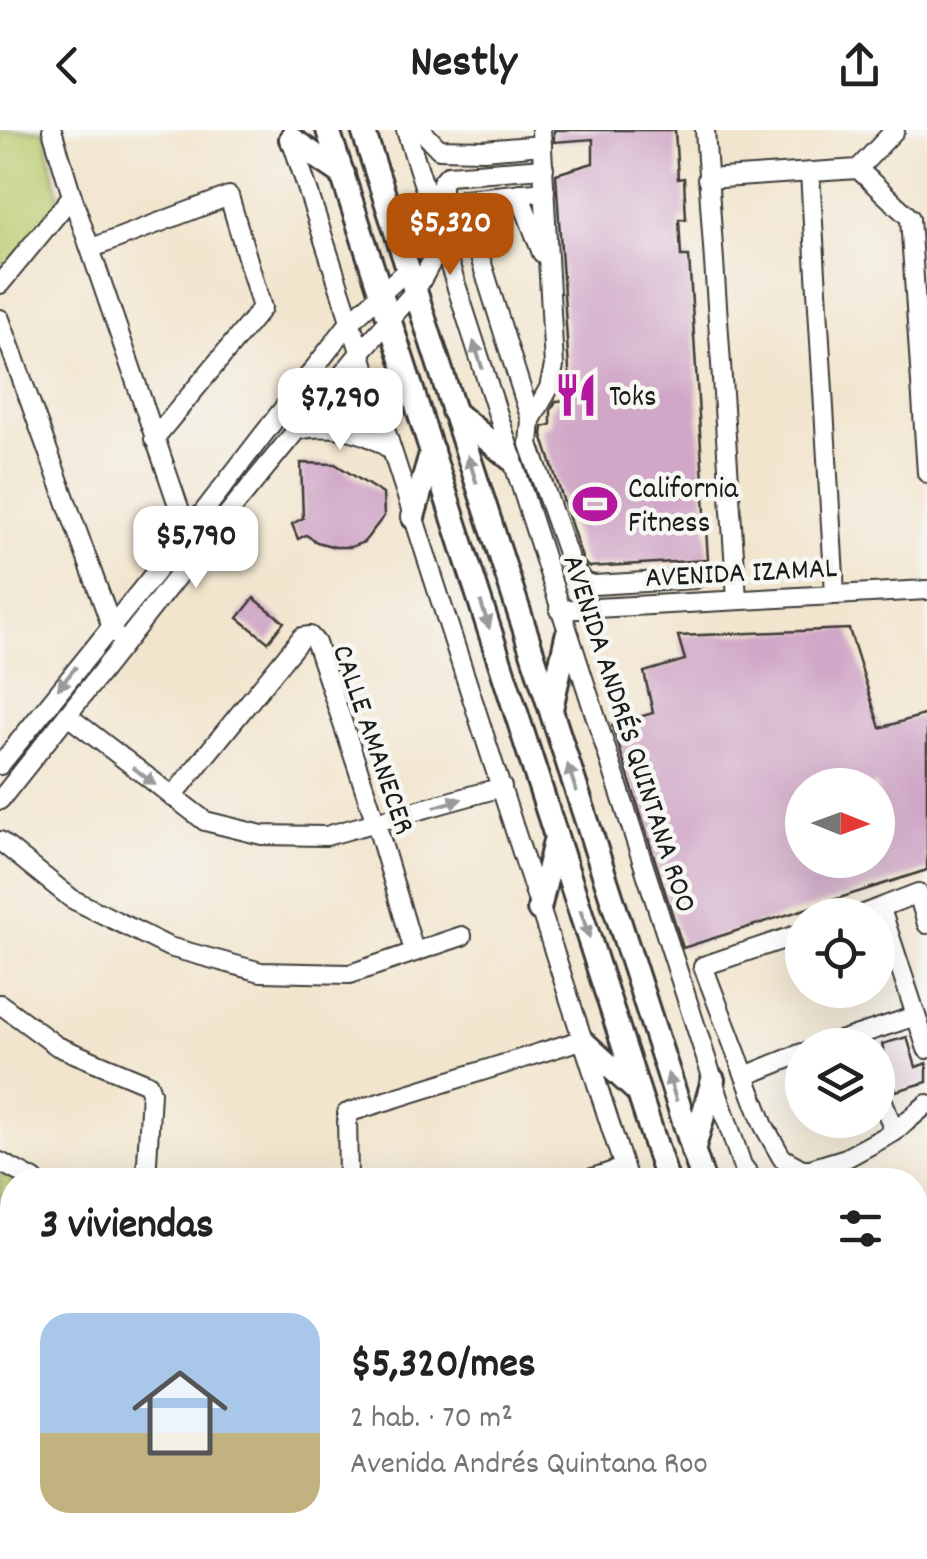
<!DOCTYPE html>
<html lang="es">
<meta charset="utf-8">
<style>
:root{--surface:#fff;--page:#f6f6f6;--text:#222;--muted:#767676;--accent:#b45309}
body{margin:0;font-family:Dekko,sans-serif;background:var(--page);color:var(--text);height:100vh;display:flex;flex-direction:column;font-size:38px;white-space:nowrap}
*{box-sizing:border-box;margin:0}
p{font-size:32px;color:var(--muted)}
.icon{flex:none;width:55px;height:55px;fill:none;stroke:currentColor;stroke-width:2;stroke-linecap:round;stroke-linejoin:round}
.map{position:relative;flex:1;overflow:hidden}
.drawer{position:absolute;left:0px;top:1038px;width:928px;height:392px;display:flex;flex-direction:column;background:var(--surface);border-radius:40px 40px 0 0;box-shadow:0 10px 40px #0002}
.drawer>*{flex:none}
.needle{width:65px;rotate:91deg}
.fabs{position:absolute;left:785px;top:638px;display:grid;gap:20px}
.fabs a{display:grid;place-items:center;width:110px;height:110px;border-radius:50%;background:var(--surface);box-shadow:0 10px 40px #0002;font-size:50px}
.price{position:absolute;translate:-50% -85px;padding:0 22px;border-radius:20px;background:#fff;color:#222;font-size:32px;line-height:65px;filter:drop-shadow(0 2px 5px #0008)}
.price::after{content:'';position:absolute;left:50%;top:60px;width:30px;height:22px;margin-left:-15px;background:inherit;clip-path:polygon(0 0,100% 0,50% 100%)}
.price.current{background:var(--accent);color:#fff}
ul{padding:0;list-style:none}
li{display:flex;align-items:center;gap:30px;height:250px;padding:0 40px}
li span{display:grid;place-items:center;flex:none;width:280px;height:200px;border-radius:30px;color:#555}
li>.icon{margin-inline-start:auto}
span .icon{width:120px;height:120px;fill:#fffc;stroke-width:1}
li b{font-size:42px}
h2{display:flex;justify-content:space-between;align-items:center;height:120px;padding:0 40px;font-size:42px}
header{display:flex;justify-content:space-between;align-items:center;height:130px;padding:0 40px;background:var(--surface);font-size:45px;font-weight:700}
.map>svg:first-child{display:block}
.green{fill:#bacc6f;stroke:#6b7446;stroke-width:2.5}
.building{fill:#d0a7c7;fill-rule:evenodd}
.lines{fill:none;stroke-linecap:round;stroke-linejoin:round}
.minor-casing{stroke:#3c3a37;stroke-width:22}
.major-casing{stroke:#3c3a37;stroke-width:28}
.minor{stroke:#fff;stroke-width:18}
.major{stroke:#fff;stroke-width:22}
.oneway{fill:#999}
.labels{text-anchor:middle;stroke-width:9;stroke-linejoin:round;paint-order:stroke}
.poi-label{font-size:30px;fill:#1c1c1c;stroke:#f6f6f2;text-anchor:start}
.street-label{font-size:30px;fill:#1c1c1c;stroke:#f6f6f2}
</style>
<header><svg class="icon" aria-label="back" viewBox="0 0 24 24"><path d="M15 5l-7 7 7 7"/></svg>Nestly<svg class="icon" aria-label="share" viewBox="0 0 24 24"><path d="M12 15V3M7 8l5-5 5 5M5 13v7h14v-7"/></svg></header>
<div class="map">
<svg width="927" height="1429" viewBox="0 0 927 1429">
<rect width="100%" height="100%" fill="#f6f6f2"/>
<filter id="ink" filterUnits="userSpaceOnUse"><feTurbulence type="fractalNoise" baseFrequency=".01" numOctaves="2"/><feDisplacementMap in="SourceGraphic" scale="20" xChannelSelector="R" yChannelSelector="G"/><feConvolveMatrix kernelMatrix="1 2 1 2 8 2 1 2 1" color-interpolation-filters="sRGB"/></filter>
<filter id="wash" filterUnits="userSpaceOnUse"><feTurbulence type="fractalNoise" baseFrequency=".0048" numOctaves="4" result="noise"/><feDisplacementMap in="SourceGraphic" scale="40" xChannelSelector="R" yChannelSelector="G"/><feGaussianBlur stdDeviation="2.25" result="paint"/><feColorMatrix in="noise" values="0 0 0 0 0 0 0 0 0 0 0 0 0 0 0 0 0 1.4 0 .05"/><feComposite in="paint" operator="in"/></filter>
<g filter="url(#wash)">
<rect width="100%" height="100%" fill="#f2e5ce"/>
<g class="green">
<polygon points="0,0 44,0 61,75 0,143"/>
<polygon points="0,1037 22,1050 12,1050 12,1109 0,1121"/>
</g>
<g id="blocks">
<g class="building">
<polygon points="554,0 675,0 678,49 684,48 686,89 679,89 681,126 689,126 708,430 588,437 583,431 542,305 543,297 551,295 551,280 556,271 571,270 556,44 593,33 593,9 554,12"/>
<polygon points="301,333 335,334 383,364 384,386 364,412 351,417 335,417 317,412 306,405 298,409 292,394 303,388"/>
<polygon points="254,468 284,492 268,512 238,488"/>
<path d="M849,499l31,99 47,-14v156l-244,78 -71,-223 41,-12 -9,-41 41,-12 -7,-24zM802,655h76v75h-76z"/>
<polygon points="907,907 916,937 927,933 927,952 896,961 882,914"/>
</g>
</g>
</g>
<g filter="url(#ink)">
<use href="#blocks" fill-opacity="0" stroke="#3c3a37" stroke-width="2.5"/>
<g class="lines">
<g class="minor-casing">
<g id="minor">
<polyline points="52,0 72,66 189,407"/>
<polyline points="406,0 713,950 742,1035 753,1050"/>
<polyline points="421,0 439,19 484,20 542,15"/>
<polyline points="541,0 554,236 549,258 531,290 529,314 572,437 584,452 594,455 695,449"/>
<polyline points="705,0 737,468"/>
<polyline points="290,5 628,1050"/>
<polyline points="858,39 910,88 927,343"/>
<polyline points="810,43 835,463"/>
<polyline points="707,49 858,39 895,0"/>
<polyline points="519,63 542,123"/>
<polyline points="442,92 442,52 448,45 544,38"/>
<polyline points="92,118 229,66 262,178 154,309"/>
<polyline points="0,154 72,66"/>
<polyline points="0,189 114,503"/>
<polyline points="531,290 463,73 465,69 545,61"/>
<path d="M297,300c33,-6 66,-1 94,20"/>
<polyline points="559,480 927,460"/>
<polyline points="68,586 205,691 262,705 326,706 502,657"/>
<polyline points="0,635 188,402 350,192 408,139"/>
<polyline points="172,667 302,507 310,506 316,513 376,693 414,821"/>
<polyline points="0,670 194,425 359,224 416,160 442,113"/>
<polyline points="0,711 72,769 169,817 261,842 350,844 462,806"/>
<polyline points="881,779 927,919"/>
<polyline points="861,785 918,763 927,794"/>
<polyline points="802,803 703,836 764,996 782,1028 802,1039 810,1039 846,1028 894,1002 927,974"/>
<polyline points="0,874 57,916 148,954 151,962 146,1050"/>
<polyline points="827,915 916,886"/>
<polyline points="745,946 802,923"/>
<polyline points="878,957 894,1002"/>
<polyline points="0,1032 34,1050"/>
<polyline points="348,1050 347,983 581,910"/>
<polyline points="586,1050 623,1038"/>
<polyline points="0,1146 12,1130"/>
<polyline points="915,1231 927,1245"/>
<polyline points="915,1283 927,1294"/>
<polyline points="915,1314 927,1305"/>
<polyline points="873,1418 880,1429"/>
<polyline points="67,1429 75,1418"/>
<polyline points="483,1429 496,1418"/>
<polyline points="893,1429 927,1412"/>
</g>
</g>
<g class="major-casing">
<g id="major">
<polyline points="328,0 667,1050"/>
<polyline points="363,0 703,1050"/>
<polyline points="291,9 343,44"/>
<polyline points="453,281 511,329"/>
<polyline points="413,387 432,320"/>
<polyline points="551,579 567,506"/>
<polyline points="539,779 556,707"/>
<polyline points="581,910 637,961"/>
<polyline points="693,1021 713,950"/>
<polyline points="915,1111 927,1099"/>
<polyline points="915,1157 927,1144"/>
<polyline points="0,1319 12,1329"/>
<polyline points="0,1349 12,1359"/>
<polyline points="84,1418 97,1429"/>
<polyline points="123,1418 136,1429"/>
<polyline points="777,1418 782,1429"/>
<polyline points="810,1418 816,1429"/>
<polyline points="582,1429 595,1418"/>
<polyline points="624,1429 636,1418"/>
</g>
</g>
<use href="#minor" class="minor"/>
<use href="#major" class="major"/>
</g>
<defs><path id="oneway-solid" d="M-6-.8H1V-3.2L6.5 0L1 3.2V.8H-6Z" transform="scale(2.5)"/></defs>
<g class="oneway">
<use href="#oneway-solid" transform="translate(478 225) rotate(-108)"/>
<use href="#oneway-solid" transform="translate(472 339) rotate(-108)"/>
<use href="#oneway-solid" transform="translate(485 485) rotate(72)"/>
<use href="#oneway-solid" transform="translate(67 548) rotate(129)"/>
<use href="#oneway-solid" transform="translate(144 646) rotate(38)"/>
<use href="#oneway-solid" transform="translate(572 648) rotate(-108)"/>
<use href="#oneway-solid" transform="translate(448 673) rotate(-16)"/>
<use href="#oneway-solid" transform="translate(585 794) rotate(72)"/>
<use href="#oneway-solid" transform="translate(672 957) rotate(-108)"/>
</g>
</g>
<defs>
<g id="restaurant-bare" transform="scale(3.45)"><path d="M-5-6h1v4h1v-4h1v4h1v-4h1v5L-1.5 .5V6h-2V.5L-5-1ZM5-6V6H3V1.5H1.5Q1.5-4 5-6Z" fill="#b5179e" stroke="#f6f6f2" stroke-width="2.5" paint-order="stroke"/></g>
<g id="stadium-bare" transform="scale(3.45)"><path d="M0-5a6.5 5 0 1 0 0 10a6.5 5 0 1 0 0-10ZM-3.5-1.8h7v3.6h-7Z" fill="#b5179e" stroke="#f6f6f2" stroke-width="2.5" paint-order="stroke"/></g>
</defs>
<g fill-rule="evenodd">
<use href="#restaurant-bare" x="576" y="265"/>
<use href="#stadium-bare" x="595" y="374"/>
</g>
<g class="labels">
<g class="poi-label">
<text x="609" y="275">Toks</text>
<text x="628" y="367">California<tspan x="628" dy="34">Fitness</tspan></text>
</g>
<g class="street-label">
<text transform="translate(741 441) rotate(-3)" y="10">AVENIDA IZAMAL</text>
<text transform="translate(631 603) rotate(72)" y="10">AVENIDA ANDRÉS QUINTANA ROO</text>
<text transform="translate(375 609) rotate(71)" y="10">CALLE AMANECER</text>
</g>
</g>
</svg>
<div class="fabs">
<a><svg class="needle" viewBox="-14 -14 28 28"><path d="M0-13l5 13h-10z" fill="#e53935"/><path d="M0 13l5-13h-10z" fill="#767676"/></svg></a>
<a><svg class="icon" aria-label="locate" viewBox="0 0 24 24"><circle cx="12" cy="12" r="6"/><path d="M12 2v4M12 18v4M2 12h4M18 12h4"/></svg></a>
<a><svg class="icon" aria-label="layers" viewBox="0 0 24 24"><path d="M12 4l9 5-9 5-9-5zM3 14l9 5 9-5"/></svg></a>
</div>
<b class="price current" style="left:450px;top:148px">$5,320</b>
<b class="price" style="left:340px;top:323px">$7,290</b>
<b class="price" style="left:196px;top:461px">$5,790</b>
<section class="drawer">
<h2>3 viviendas<svg class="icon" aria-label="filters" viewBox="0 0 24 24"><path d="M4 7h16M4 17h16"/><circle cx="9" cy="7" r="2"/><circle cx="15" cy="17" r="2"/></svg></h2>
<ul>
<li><span style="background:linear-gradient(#a9c7e8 60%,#c2b280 0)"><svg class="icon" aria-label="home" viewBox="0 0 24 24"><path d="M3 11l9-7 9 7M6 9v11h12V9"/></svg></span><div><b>$5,320/mes</b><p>2 hab. · 70 m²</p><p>Avenida Andrés Quintana Roo</p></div></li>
</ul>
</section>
</div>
